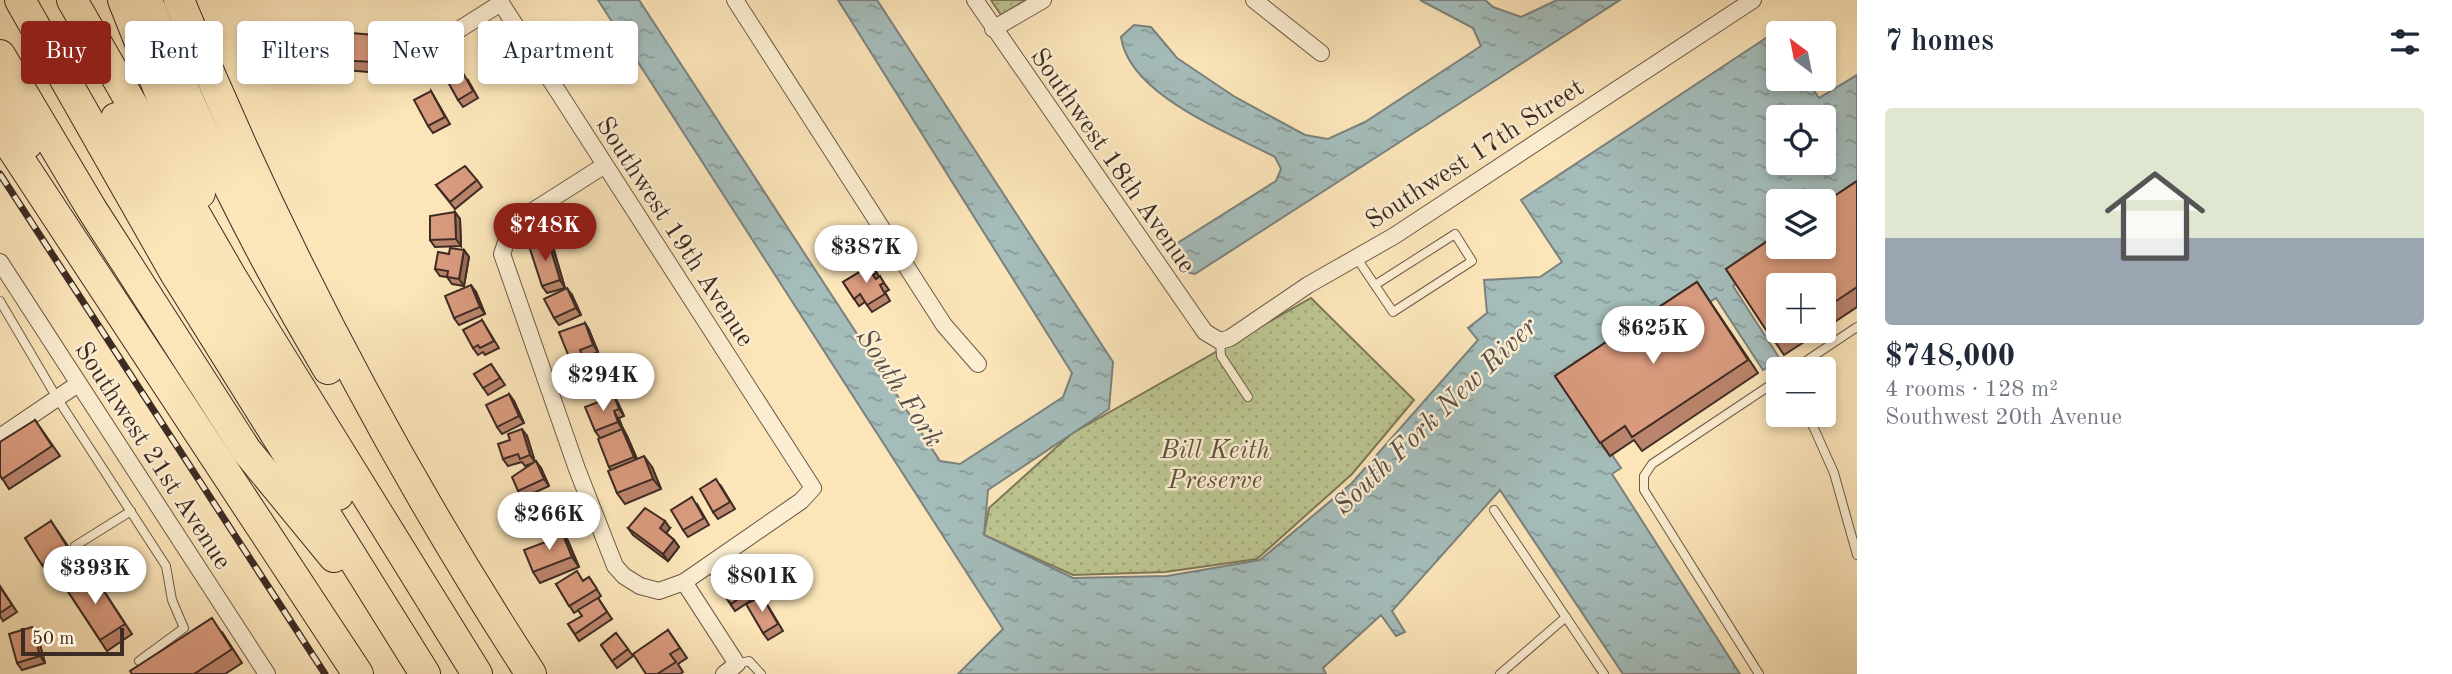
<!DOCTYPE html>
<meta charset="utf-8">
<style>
:root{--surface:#fff;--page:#f2f2f3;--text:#1f2937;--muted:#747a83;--accent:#8f2418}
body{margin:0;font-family:"Old Standard TT",serif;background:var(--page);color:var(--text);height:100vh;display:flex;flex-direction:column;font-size:26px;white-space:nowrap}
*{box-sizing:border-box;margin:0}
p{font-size:23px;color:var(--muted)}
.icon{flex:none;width:38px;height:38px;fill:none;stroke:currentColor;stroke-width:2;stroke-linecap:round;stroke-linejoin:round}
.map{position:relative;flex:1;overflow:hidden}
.drawer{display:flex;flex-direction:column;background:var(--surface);width:595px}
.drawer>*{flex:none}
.top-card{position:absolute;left:21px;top:21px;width:665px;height:63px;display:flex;gap:14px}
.needle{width:46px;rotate:328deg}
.controls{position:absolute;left:1766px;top:21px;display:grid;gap:14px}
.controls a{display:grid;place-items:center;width:70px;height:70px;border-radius:7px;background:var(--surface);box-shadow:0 4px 10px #0003;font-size:35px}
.scale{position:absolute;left:21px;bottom:18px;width:103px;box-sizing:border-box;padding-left:7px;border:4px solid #3e2b24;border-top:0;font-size:19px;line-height:24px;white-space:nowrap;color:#3e2b24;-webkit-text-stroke:5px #fceed2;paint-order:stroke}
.price{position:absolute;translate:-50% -60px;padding:0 16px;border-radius:24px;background:#fff;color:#222;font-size:23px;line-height:46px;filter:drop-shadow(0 2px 4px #0008)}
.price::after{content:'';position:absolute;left:50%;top:42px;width:21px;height:16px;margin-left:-10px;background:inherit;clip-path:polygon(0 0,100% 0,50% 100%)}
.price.on{background:var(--accent);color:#fff}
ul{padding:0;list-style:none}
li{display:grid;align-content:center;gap:14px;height:371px;padding:0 28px}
li span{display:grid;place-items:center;height:217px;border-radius:7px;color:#555}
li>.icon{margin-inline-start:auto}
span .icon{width:126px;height:126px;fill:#fffc;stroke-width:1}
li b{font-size:30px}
h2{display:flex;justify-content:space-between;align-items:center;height:84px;padding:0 28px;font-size:30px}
.pill{padding:0 24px;border-radius:7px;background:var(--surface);box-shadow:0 4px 10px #0003;font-size:24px;line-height:63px}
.pill.on{background:var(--accent);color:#fff}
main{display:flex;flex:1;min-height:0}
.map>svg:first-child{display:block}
.park{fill:url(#park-dots);stroke:#7d785a;stroke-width:2}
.water{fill:url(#water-ripples);stroke:#7b827e;stroke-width:2;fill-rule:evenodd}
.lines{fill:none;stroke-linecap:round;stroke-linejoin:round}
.service-casing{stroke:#6d5a49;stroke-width:10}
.minor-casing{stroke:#6d5a49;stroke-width:18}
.motorway-casing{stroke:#3e2b24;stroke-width:32}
.service{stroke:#fceed2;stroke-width:8}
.minor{stroke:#fceed2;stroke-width:16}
.motorway{stroke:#fbe5b9;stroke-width:30}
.rail-casing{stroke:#3e2b24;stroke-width:7}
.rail{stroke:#fceed2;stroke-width:4.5;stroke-dasharray:13;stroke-linecap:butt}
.wall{fill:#bb846c;stroke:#3e2b24;stroke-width:2}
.shaded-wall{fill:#986c58;stroke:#3e2b24;stroke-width:2}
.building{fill:#d99a7d;stroke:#3e2b24;stroke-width:2}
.labels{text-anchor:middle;stroke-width:5;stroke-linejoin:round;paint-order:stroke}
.street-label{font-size:26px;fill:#3e2b24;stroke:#fceed2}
.park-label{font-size:26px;font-style:italic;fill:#5e523f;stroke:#fceed2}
.water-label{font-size:28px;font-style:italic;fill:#584f4a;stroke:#fceed2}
</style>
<main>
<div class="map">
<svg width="1857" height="674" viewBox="0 0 1857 674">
<defs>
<pattern id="park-dots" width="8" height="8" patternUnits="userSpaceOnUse" patternTransform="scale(1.75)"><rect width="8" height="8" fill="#bcc591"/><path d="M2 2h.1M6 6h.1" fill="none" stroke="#a3a97d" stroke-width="1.8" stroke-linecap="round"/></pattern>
<pattern id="water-ripples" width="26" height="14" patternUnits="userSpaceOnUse" patternTransform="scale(1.75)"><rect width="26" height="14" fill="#a4bcba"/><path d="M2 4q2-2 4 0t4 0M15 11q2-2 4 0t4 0" fill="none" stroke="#879997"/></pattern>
</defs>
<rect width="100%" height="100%" fill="#fbe5b9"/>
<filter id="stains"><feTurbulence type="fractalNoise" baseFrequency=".00286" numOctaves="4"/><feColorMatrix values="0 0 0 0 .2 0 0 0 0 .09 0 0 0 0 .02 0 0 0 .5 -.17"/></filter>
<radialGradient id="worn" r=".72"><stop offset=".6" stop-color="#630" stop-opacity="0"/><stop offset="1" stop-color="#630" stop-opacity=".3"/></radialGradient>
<g class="park">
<polygon points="991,0 1026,0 1001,15"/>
<polygon points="1311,298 1414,400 1352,474 1257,559 1165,572 1073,575 984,535 989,508 1071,434"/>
</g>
<g class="water">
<path d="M598,0h41l301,461 20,3 103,-67 9,-24 -234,-373h39l236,362 -4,47 -121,81 -4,45 89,43 94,-2 93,-16 92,-77 126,-143 -10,-12 19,-15 -3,-33 56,-3 22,-15 -41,-62 254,-168 3,4v43h28l13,19 38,-23v130l-33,22v-26h-46v46h15l-60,39 47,73 -17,11 -47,-72 -144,98 49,72 -9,6 128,200h-117l-123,-184 -108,121 13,21 -9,4 -15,-21 -58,53 3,6h-368l45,-45zM1778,117h46v46h-46z"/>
<path d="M1420,0h65l8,7 28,10 36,-17h63l-425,274 -9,-2 -14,-20 4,-8 100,-63 5,-12 -6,-12c-47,-25 -146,-62 -154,-120l13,-12 17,2 26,31 58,39 70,38 23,4 37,-17 116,-76 -8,-18z"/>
</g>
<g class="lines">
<g class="service-casing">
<g id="service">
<polyline points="1356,257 1393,312 1472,261 1455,234 1375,285"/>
<polyline points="0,301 57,398 166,566 172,600 184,628 139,661"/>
<polyline points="1220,341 1221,356 1248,397"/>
<polyline points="1794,369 1857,327"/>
<polyline points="1808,415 1834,473 1857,555"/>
<polyline points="1494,510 1604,674"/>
<polyline points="75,546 131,511"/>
<polyline points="737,664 749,661 761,674"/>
<polyline points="1500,674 1566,617"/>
<polyline points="1759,674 1644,490 1644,476 1652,464 1778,380"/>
</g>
</g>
<g class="minor-casing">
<g id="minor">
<polyline points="499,0 813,488 801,501 684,582 659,591 640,586 624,576 615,566 577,469 502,254 511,228 528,214 605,165"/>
<polyline points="735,0 944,325 978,364"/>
<polyline points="975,0 1198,322 1205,332 1220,341 1230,338 1308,285 1394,236 1753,0"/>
<polyline points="1254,0 1321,53"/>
<polyline points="993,29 1043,0"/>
<polyline points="419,55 501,3"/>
<polyline points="0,262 267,674"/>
<polyline points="0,437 78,384"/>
<polyline points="684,582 737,664 724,674"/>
</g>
</g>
<g class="motorway-casing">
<g id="motorway">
<polyline points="20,0 175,273 425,674"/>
<polyline points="72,0 232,278 477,674"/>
<polyline points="123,0 200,193"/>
<path d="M147,0c49,128 111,251 181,369"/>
<path d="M179,0c96,236 213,460 352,674"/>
<polyline points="0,55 91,208 246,450 334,557"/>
<polyline points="0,99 27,144"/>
<polyline points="116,118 213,291 338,495"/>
<polyline points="0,130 358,674"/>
</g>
</g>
<use href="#service" class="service"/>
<use href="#minor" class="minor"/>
<use href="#motorway" class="motorway"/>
<g class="rail-casing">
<polyline id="rail" points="0,174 325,674"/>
</g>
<use href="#rail" class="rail"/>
</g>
<g class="wall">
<polygon points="374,35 382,45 380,73 345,70 337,60"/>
<polygon points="468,80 478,98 463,107 458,100"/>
<polygon points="431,91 450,124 433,133 428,126"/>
<polygon points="477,180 482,187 455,209 436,185"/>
<polygon points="1857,181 1857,307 1824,329 1824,285 1778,331 1821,331 1784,355 1726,269"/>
<polygon points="455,212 460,219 461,246 435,247 430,240"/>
<polygon points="553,247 565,288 547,293 542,286"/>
<polygon points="464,250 469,257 464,286 452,284 447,277 440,276 435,269 449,254"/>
<polygon points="871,265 889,290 885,292 890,301 872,312 865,302 859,306 843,282"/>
<polygon points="1697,282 1758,373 1642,451 1634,440 1610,456 1555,376"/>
<polygon points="476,292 485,314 459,325 454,318"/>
<polygon points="572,295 581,315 559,325 554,318"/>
<polygon points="482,320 499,348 485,355 483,352 478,355 473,348"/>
<polygon points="585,323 589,330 598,352 585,357 586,360 590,358 610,387 594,397 590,391 587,393 571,371 575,368 571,362"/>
<polygon points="491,364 505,385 488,395 474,374"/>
<polygon points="509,394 514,401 524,423 502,434 497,427"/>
<polygon points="618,403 624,416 619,418 623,429 627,436 637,459 652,467 661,489 625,504 617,493 611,470 609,467 600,438 595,431"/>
<polygon points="35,420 60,456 9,489 0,475"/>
<polygon points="527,436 535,462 541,468 549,486 523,498 518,491 533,463 525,466 522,462 508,466 503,459"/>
<polygon points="721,486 735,509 718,519 713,512"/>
<polygon points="697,504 709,525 688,537 683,530"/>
<polygon points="556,510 566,533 564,534 568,541 579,567 540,583 533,572 548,541 543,534"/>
<polygon points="51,521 76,558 50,575 42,565"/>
<polygon points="628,528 670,528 666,533 674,540 679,547 668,561 633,535"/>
<polygon points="726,565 750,601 735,611 711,575"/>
<polygon points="589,577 601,596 598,598 612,619 579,641 568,624 582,616 579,610 574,613 556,584 584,580"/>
<polygon points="96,579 132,634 107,651 65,587 93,581"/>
<polygon points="0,586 17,612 3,621 0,616"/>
<polygon points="762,596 783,631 768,640 763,633"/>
<polygon points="668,630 687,658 678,664 683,672 680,674 646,674"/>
<polygon points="222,632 242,663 225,674 132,674"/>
<polygon points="616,633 633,656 617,668 601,645"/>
<polygon points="37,634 45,663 22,670 17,663"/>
</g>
<g class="shaded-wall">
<polygon points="374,35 382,45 380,73 373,62"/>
<polygon points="455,212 460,219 461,246 456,239"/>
<polygon points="548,240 553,247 565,288 560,280"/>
<polygon points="464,250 469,257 464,286 459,279"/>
<polygon points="471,285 476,292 485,314 480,307"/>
<polygon points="567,288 572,295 581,315 576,308"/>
<polygon points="585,323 589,330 598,352 593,345"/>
<polygon points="509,394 514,401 524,423 519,416"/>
<polygon points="614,396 618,403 624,416 619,409"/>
<polygon points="614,411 627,436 639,464 634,457 622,429 618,422"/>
<polygon points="522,429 527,436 535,462 530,455"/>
<polygon points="644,456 652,467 661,489 653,479"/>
<polygon points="536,461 541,468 549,486 544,479"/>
<polygon points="551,503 556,510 566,533 561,526"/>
<polygon points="665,521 670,528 665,535 660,528"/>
<polygon points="561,530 568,541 579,567 572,557"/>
<polygon points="674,540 679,547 668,561 663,554"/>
<polygon points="32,627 37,634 45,663 40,656"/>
</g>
<g class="building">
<polygon points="339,32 374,35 373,62 337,60"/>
<polygon points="463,73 473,91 458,100 448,82"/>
<polygon points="431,91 445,117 428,126 414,100"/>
<polygon points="465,166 477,180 450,202 436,185"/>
<polygon points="1857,181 1857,287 1824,309 1824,285 1778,285 1778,331 1791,331 1774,342 1726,269 1778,234 1778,247 1824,247 1824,203"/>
<polygon points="455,212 456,239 430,240 430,216"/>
<polygon points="548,240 560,280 542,286 529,246"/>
<polygon points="450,248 464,250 459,279 447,277 448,271 435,269 438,252 449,254"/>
<polygon points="871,265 877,273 873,275 876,279 880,276 884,283 880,285 885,294 867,305 860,294 854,299 843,282"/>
<polygon points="1697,282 1748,360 1632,437 1625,426 1600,443 1555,376"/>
<polygon points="471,285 480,307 454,318 445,296"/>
<polygon points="567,288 576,308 554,318 544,299"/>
<polygon points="482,320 494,341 480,348 478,345 473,348 463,330"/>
<polygon points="585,323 593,345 580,350 583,357 571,362 559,332"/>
<polygon points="590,358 605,380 589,390 585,384 582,386 571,371"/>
<polygon points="491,364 500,378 483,388 474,374"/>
<polygon points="509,394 519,416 497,427 486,405"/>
<polygon points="614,396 619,409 614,411 618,422 595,431 585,407"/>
<polygon points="35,420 52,446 2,479 0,475 0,442"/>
<polygon points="522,429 530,455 520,459 518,454 503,459 498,444 510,440 508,434"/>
<polygon points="622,429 634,457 609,467 598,439"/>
<polygon points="644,456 653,479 617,493 608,471"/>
<polygon points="536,461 544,479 518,491 512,477"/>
<polygon points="716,479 730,502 713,512 700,489"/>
<polygon points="692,497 704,518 683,530 671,510"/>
<polygon points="551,503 561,526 543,534 534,511"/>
<polygon points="645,508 665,521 660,528 674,540 663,554 628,528"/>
<polygon points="51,521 68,548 42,565 25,538"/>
<polygon points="561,530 572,557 533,572 524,550 551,540 549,535"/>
<polygon points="726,565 745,594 731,604 711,575"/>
<polygon points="577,571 583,581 589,577 597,589 569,606 556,584"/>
<polygon points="87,573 93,581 96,579 125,624 100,640 65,587"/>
<polygon points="0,587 12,605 0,613"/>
<polygon points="762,596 778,624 763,633 746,604"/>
<polygon points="598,598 607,612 575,634 568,624 582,616 578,610"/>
<polygon points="212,618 232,649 194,674 132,674 130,671"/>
<polygon points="32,627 40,656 17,663 9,634"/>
<polygon points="668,630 680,648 670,654 676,662 657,674 646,674 633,654"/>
<polygon points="616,633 628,649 612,661 601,645"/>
</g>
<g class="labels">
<g class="street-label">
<text transform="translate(1474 153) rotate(-33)" y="9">Southwest 17th Street</text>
<text transform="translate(1114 160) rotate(55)" y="9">Southwest 18th Avenue</text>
<text transform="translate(676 231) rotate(57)" y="9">Southwest 19th Avenue</text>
<text transform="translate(154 455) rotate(57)" y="9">Southwest 21st Avenue</text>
</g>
<g class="park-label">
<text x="1215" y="458">Bill Keith<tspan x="1215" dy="30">Preserve</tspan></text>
</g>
<g class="water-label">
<text transform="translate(901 387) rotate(57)" y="10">South Fork</text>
<text transform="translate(1434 415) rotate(-44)" y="10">South Fork New River</text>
</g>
</g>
<rect width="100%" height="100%" filter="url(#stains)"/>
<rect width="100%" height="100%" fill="url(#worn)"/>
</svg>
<div class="controls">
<a><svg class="needle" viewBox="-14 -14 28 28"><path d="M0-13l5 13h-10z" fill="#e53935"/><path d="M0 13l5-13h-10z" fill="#747a83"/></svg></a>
<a><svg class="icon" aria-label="locate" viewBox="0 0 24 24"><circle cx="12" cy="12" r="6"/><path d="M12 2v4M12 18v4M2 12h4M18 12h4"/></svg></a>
<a><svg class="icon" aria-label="layers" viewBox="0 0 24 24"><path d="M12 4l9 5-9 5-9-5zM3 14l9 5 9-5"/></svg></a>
<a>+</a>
<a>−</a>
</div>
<div class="scale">50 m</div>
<b class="price on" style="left:545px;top:263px">$748K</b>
<b class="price" style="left:866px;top:285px">$387K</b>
<b class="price" style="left:1653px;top:366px">$625K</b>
<b class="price" style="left:603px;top:413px">$294K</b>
<b class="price" style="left:549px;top:552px">$266K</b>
<b class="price" style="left:95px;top:606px">$393K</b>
<b class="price" style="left:762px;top:614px">$801K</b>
<div class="top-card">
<a class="pill on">Buy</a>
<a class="pill">Rent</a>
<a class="pill">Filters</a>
<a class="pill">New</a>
<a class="pill">Apartment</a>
</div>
</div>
<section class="drawer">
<h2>7 homes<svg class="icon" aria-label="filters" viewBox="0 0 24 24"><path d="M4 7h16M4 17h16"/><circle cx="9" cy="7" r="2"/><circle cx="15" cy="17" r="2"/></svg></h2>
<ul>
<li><span style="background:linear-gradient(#dfe7d0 60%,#9aa5b1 0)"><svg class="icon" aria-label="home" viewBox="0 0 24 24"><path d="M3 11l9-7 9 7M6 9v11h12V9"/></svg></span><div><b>$748,000</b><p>4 rooms · 128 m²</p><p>Southwest 20th Avenue</p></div></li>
</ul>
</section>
</main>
